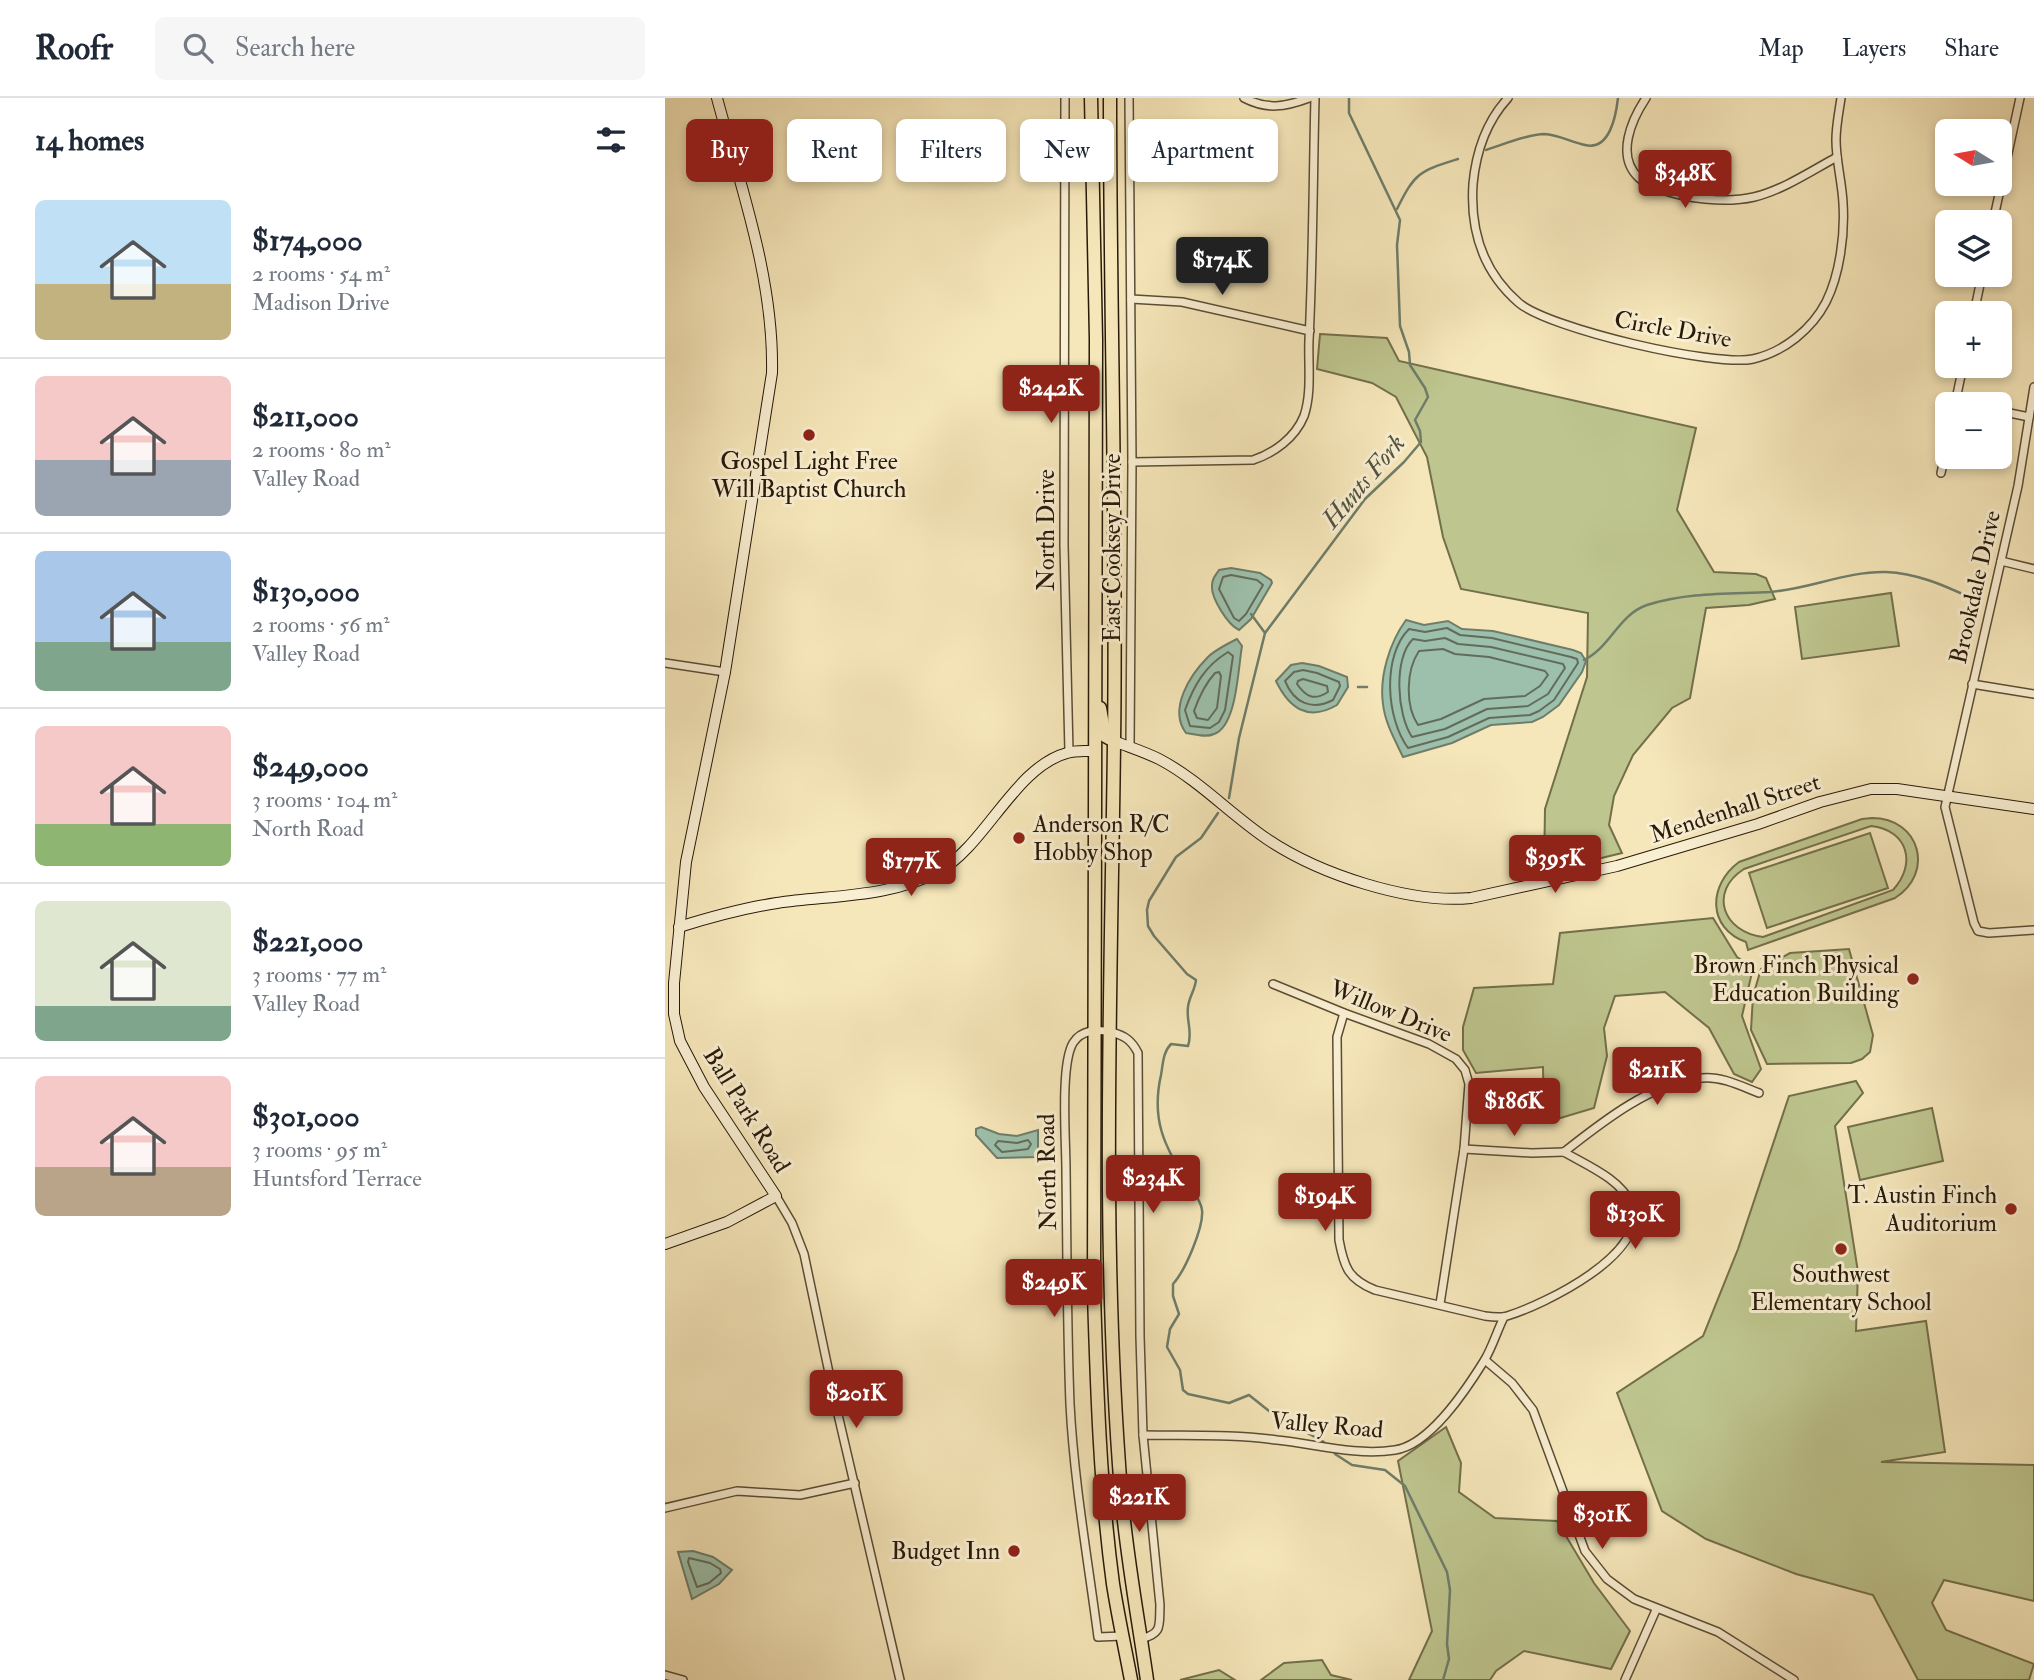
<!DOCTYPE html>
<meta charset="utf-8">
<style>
:root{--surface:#fff;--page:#f6f6f7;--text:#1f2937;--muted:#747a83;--line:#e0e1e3;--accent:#8f2418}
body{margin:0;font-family:"IM FELL Double Pica",serif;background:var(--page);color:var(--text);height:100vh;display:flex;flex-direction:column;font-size:26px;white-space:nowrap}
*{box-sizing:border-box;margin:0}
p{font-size:23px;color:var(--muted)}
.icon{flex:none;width:38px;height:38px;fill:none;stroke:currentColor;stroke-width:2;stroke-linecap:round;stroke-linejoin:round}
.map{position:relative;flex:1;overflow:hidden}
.drawer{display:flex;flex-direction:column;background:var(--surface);width:665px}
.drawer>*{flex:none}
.top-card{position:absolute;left:21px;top:21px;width:665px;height:63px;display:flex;gap:14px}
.needle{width:46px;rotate:281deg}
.buttons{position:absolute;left:1270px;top:21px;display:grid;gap:14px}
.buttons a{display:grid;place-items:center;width:77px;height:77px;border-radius:10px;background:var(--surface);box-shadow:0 4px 10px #0003;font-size:35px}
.price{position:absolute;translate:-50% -60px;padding:0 16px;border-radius:7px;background:var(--accent);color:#fff;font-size:23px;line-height:46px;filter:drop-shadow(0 2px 4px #0008)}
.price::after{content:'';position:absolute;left:50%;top:42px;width:21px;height:16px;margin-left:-10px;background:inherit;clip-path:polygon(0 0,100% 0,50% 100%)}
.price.current{background:#222;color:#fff}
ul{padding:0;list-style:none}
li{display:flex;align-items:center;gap:21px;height:175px;padding:0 35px}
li+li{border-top:2px solid var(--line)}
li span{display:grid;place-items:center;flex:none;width:196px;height:140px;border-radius:10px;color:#555}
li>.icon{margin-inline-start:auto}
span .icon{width:84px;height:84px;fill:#fffc;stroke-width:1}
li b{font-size:30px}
h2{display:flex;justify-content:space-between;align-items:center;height:84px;padding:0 35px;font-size:30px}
.chip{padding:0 24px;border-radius:10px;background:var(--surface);box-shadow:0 4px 10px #0003;font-size:24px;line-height:63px}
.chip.current{background:var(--accent);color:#fff}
header{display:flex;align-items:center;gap:42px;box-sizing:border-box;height:98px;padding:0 35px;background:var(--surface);border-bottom:2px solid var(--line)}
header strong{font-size:33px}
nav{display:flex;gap:38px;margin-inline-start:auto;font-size:24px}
.search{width:490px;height:63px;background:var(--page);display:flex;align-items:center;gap:18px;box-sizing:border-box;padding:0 24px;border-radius:10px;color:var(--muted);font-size:26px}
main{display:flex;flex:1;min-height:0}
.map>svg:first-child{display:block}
.green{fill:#bec58e;stroke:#726f4b;stroke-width:2;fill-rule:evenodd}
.water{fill:#9dc0ac;stroke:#6e7d6a;stroke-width:2}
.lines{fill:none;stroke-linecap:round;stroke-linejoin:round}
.shore{stroke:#626c5a;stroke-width:2}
.stream{stroke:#6e7d6a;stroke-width:2.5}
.street-casing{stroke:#5b4c34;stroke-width:10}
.secondary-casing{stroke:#271908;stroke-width:12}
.highway-casing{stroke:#271908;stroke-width:15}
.street{stroke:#f9efd2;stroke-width:7}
.secondary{stroke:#f9efd2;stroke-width:10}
.highway{stroke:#f6e7ba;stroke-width:12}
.poi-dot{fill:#8f2418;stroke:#f9efd2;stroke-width:2.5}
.labels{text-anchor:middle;stroke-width:6;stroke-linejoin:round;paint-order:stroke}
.street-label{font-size:24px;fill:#271908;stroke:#f9efd2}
.poi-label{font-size:24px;fill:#271908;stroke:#f9efd2;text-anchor:end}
.water-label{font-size:26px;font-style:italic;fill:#505341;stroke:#f9efd2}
</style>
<header>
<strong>Roofr</strong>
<div class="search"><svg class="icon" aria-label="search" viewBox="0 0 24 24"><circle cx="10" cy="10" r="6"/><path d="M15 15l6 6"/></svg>Search here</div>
<nav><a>Map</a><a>Layers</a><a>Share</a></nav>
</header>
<main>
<section class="drawer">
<h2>14 homes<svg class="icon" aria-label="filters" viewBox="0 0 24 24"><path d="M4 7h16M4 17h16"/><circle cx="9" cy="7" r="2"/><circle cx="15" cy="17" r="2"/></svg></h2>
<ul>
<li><span style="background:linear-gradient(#bfe0f5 60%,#c2b280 0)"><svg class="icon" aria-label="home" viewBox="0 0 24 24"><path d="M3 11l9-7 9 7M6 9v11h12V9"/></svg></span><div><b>$174,000</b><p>2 rooms · 54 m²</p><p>Madison Drive</p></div></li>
<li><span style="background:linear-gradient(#f6c9c9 60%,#9aa5b1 0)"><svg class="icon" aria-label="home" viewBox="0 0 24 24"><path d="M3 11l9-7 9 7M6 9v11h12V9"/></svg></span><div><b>$211,000</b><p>2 rooms · 80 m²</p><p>Valley Road</p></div></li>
<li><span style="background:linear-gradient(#a9c7e8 65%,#7fa58c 0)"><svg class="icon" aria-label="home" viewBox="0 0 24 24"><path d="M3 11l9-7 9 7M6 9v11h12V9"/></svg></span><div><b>$130,000</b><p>2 rooms · 56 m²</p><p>Valley Road</p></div></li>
<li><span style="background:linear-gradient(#f6c9c9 70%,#8fb573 0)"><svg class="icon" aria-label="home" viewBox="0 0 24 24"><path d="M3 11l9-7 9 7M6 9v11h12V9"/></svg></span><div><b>$249,000</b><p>3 rooms · 104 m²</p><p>North Road</p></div></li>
<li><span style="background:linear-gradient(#dfe7d0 75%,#7fa58c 0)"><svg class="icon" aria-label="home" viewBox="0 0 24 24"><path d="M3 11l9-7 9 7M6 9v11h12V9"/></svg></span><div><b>$221,000</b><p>3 rooms · 77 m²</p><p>Valley Road</p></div></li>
<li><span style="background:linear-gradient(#f6c9c9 65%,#b9a48a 0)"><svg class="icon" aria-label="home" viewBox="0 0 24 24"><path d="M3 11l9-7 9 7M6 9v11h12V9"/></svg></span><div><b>$301,000</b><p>3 rooms · 95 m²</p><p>Huntsford Terrace</p></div></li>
</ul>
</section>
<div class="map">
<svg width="1369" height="1582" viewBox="0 0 1369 1582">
<rect width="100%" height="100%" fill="#f6e7ba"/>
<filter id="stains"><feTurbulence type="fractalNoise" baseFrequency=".00286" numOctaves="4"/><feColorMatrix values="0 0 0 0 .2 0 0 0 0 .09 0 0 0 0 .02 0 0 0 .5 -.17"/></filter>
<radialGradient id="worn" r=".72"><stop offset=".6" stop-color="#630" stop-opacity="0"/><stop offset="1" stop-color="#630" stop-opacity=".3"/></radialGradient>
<g class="green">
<polygon points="655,236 722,240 734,263 1031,330 1012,412 1049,474 1091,476 1101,480 1110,501 1084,507 1041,510 1025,600 1007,610 968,657 949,698 944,727 957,755 879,774 880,711 922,579 923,515 796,491 778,439 762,359 731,299 707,285 652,271"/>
<polygon points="1226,495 1234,548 1137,561 1130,509"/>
<path d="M1207,720c48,0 63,55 23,80l-147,52 -2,-8c-39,-14 -38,-57 -7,-80l123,-43zM1206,728c37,4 46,38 22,64l-130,47c-40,-5 -55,-45 -19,-68z"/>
<polygon points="1205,735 1223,790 1102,830 1084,775"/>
<polygon points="1048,820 1072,859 1088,870 1077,918 1096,971 1087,984 1069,976 1044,930 1000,894 950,898 939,930 942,958 929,1010 879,1025 878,969 811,975 798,952 798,929 809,890 888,886 895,835"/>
<polygon points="1184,851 1208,937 1205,954 1197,961 1186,965 1102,966 1086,932 1088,898 1096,871 1125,855"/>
<polygon points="1191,983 1198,995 1170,1028 1193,1174 1191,1233 1261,1223 1280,1354 1216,1364 1369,1367 1369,1503 1279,1482 1267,1505 1281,1532 1369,1566 1364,1582 1253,1582 1208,1497 1131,1476 1041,1441 997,1413 952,1295 1038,1238 1073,1151 1124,998"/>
<polygon points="1267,1010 1278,1063 1195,1082 1183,1029"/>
<polygon points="781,1329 796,1365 794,1394 830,1420 892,1423 929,1485 965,1533 946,1571 859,1553 831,1573 825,1582 744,1582 767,1533 733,1363"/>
<polygon points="657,1562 666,1577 687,1582 596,1582 619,1565"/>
<polygon points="554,1572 570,1582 515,1582"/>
</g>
<g class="water">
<path d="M566,470l29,5 11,7 1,3 -21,36 -12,11c-11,-5 -28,-32 -27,-44 0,-7 3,-10 7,-16z"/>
<path d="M741,522l18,5 24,-4 14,8 31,2 80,19 8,3 5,8 -4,11 -23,33 -16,12 -11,5 -41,3 -39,18 -49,14c-8,-17 -18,-34 -20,-53 -4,-28 7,-62 23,-84z"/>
<path d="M572,541l5,7c-4,22 -5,80 -28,88 -8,4 -19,0 -28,-1 -18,-24 4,-58 22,-76 7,-7 19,-13 29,-18z"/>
<path d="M637,565l17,3 28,11 1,10 -11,18c-29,17 -48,3 -61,-24l15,-16z"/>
<polygon points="316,1029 334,1036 352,1038 373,1032 373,1059 332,1060 311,1037 311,1031"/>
<polygon points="28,1453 48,1459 67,1472 54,1486 27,1501 13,1454"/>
</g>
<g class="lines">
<g class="shore">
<polygon points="566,477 592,482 598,487 581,516 574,523 569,520 554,491 558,479"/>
<path d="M782,530l13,7 32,3 79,19 6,2 1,4 -24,37 -15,11 -9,4 -41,3 -41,19 -40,11c-22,-30 -26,-92 1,-119l16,3z"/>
<path d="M780,540l13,6 33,3 72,17 2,4 -17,26 -20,12 -41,3 -42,20 -33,8c-15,-22 -19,-79 1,-98l12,2z"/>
<path d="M778,551l12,5 34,3 56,14 3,4 -8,11 -15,10 -41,3 -43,20 -23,6c-13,-19 -12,-55 1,-74z"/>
<path d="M563,554l5,4 -8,54 -6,12 -9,6 -20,-2 -5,-16c9,-25 20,-44 43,-58z"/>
<path d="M638,572l14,3 22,9 1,4 -7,14c-21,11 -39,3 -48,-19l9,-9z"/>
<path d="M550,575l4,-1 2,4 -4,32 -9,12 -11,-2 -3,-7c5,-14 11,-27 21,-38z"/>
<path d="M638,581l24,7 1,6c-14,9 -22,5 -31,-8l1,-3z"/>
<polygon points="363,1042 366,1046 363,1051 337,1054 330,1047 333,1043 352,1045"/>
<polygon points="24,1460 45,1465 55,1471 56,1475 44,1485 32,1489 23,1464"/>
</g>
<g class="stream">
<path d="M821,52c16,-5 42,-16 58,-16 15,1 27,8 41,11 25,6 31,-30 33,-47"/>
<path d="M732,111c18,-37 23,-38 61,-50"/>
<polyline points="586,516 600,535"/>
<path d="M919,562c27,-13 34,-45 63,-55 40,-13 83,-11 123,-13 39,-3 77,-21 116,-20 33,1 63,16 92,29"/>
<polyline points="693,589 702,589"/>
<polyline points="564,700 574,640 600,535 700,401 739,364 756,344 755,333 750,322 763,299 760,290 745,267 744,254 735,228 732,147 735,122 684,15 684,0"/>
<path d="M553,715l-17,25 -25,19 -27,44 -2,9 1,16 6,10 33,38 9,6c-1,10 -7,17 -8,27 -2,14 5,25 0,39l-17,-2c-8,8 -8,20 -10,31 -10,44 3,71 26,107 5,8 14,18 15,28 2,17 -17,61 -29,74v12l6,18 -9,15 -3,18 13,23 3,20 5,4 41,9 20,-8 25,20 50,27"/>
<polyline points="670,1356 687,1367 720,1372 740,1388 782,1474 785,1492 782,1546 784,1561 778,1582"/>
</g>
<g class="street-casing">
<g id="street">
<polyline points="400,0 399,447 404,654"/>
<polyline points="464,0 467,364 465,649"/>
<path d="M579,0c23,12 41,9 65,0"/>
<path d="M843,0c-22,24 -32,54 -35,86 -3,46 10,88 46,119 31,26 195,64 234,56 31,-7 59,-30 73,-57 14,-28 19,-68 17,-99 -1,-21 -7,-42 -7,-63 0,-14 3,-28 5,-42"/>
<path d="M981,0c-14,21 -31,58 -7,80 11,10 30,14 45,18 22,4 48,6 70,1 29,-7 57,-26 83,-40"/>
<polyline points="1328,124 1355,0"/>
<polyline points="466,201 517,204 645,233"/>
<polyline points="1309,215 1317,177"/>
<polyline points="1369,289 1353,388 1280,709 1309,825 1313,833 1324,835 1369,832"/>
<polyline points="1291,303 1304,306"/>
<polyline points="1290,306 1298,268"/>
<polyline points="1335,313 1364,319"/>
<path d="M467,364l121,-2c21,-7 42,-22 51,-44 8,-23 4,-52 5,-76 4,-80 4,-161 6,-242"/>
<polyline points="1276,375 1283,343"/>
<polyline points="1336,463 1369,471"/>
<polyline points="0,565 60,574"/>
<polyline points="1307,586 1369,596"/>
<polyline points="608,886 679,915 764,946 791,961 800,972 804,986 799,1051 775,1206"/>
<path d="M679,915l-7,24 2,203c5,27 9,39 36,50l110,26c7,1 15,2 22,0 36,-11 145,-63 124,-112 -10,-25 -45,-39 -67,-52"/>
<polyline points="799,1051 867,1055 899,1054"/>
<path d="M899,1054c38,-30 88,-70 138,-74 19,-2 39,8 57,15"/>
<polyline points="111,1098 127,1125 139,1156 171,1308 235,1582"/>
<polyline points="820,1262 847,1285 868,1312 920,1453 942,1481 969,1501 1053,1534 1129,1582"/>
<path d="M478,1337c44,1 90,-1 134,5 38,4 79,16 118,10 35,-5 71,-60 89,-89 8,-13 13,-30 20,-44"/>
<polyline points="0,1410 72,1393 135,1397 190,1385"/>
<path d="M458,1538l-25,1c-10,-77 -24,-155 -28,-233 -3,-78 -3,-156 -4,-234 0,-28 -6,-105 7,-127 8,-13 24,-14 37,-11 15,3 22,9 28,21l2,283 3,99 17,170c-1,21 3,28 -19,34"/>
<polyline points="0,1577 18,1582"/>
<polyline points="960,1582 991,1512"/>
</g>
</g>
<g class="secondary-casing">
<g id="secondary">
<path d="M449,643c15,6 31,11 45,18 40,21 71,55 108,80 52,35 142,65 204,59l146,-32 141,-42 62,-22 51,-13h26l137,20"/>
<path d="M14,829c32,-10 65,-19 98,-24 53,-8 113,-5 162,-32 46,-25 76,-104 128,-118 8,-3 18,-2 26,-2"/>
<path d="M0,1146l62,-22 49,-26 -72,-109 -24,-46 -6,-27v-31l12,-121 39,-190 47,-299c2,-94 -31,-185 -55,-275"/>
</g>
</g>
<g class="highway-casing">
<g id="highway">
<path d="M426,0l5,241 -2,955c3,97 6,194 19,290 5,32 12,64 18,96"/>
<path d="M445,0c0,215 7,430 4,645 -3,249 -13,499 7,748 5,63 17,126 26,189"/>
<polyline points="435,610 440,638 449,643"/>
</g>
</g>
<use href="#street" class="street"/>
<use href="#secondary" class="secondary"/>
<use href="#highway" class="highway"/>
</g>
<g class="poi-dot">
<circle cx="144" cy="337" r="7"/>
<circle cx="354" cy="740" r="7"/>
<circle cx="1248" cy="881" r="7"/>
<circle cx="1346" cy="1111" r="7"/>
<circle cx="1176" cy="1151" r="7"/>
<circle cx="349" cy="1453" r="7"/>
</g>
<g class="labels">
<g class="street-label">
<text transform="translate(1008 231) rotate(10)" y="8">Circle Drive</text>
<text transform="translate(381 432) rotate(-90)" y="8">North Drive</text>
<text transform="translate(447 450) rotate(-90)" y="8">East Cooksey Drive</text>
<text transform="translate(1310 489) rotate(-77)" y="8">Brookdale Drive</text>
<text transform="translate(1070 710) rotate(-18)" y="8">Mendenhall Street</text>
<text transform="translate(726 913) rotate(22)" y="8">Willow Drive</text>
<text transform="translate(82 1012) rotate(58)" y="8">Ball Park Road</text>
<text transform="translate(382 1074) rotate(-91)" y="8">North Road</text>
<text transform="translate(662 1327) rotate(5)" y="8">Valley Road</text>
</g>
<g class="poi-label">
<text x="144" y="371" text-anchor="middle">Gospel Light Free<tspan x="144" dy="28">Will Baptist Church</tspan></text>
<text x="368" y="734" text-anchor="start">Anderson R/C<tspan x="368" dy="28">Hobby Shop</tspan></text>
<text x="1234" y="875">Brown Finch Physical<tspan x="1234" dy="28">Education Building</tspan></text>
<text x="1332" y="1105">T. Austin Finch<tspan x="1332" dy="28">Auditorium</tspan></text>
<text x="1176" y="1184" text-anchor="middle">Southwest<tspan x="1176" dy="28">Elementary School</tspan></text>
<text x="335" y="1461">Budget Inn</text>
</g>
<g class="water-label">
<text transform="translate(698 383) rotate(-50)" y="9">Hunts Fork</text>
</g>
</g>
<rect width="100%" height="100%" filter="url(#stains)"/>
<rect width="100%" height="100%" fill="url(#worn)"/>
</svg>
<div class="buttons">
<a><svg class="needle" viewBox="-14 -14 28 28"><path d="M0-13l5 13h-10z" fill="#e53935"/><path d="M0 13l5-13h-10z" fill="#747a83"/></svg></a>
<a><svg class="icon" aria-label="layers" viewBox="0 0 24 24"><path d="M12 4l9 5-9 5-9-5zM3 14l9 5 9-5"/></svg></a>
<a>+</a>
<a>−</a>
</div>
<b class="price" style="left:1020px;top:112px">$348K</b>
<b class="price current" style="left:557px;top:199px">$174K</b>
<b class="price" style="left:386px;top:327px">$242K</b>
<b class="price" style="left:890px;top:797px">$395K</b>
<b class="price" style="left:246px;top:800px">$177K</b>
<b class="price" style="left:992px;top:1009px">$211K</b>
<b class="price" style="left:849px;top:1040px">$186K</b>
<b class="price" style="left:488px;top:1117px">$234K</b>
<b class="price" style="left:660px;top:1135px">$194K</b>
<b class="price" style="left:970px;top:1153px">$130K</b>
<b class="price" style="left:389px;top:1221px">$249K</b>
<b class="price" style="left:191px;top:1332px">$201K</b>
<b class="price" style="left:474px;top:1436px">$221K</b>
<b class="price" style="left:937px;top:1453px">$301K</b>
<div class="top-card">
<a class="chip current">Buy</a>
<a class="chip">Rent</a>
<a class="chip">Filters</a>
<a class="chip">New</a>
<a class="chip">Apartment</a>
</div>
</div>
</main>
